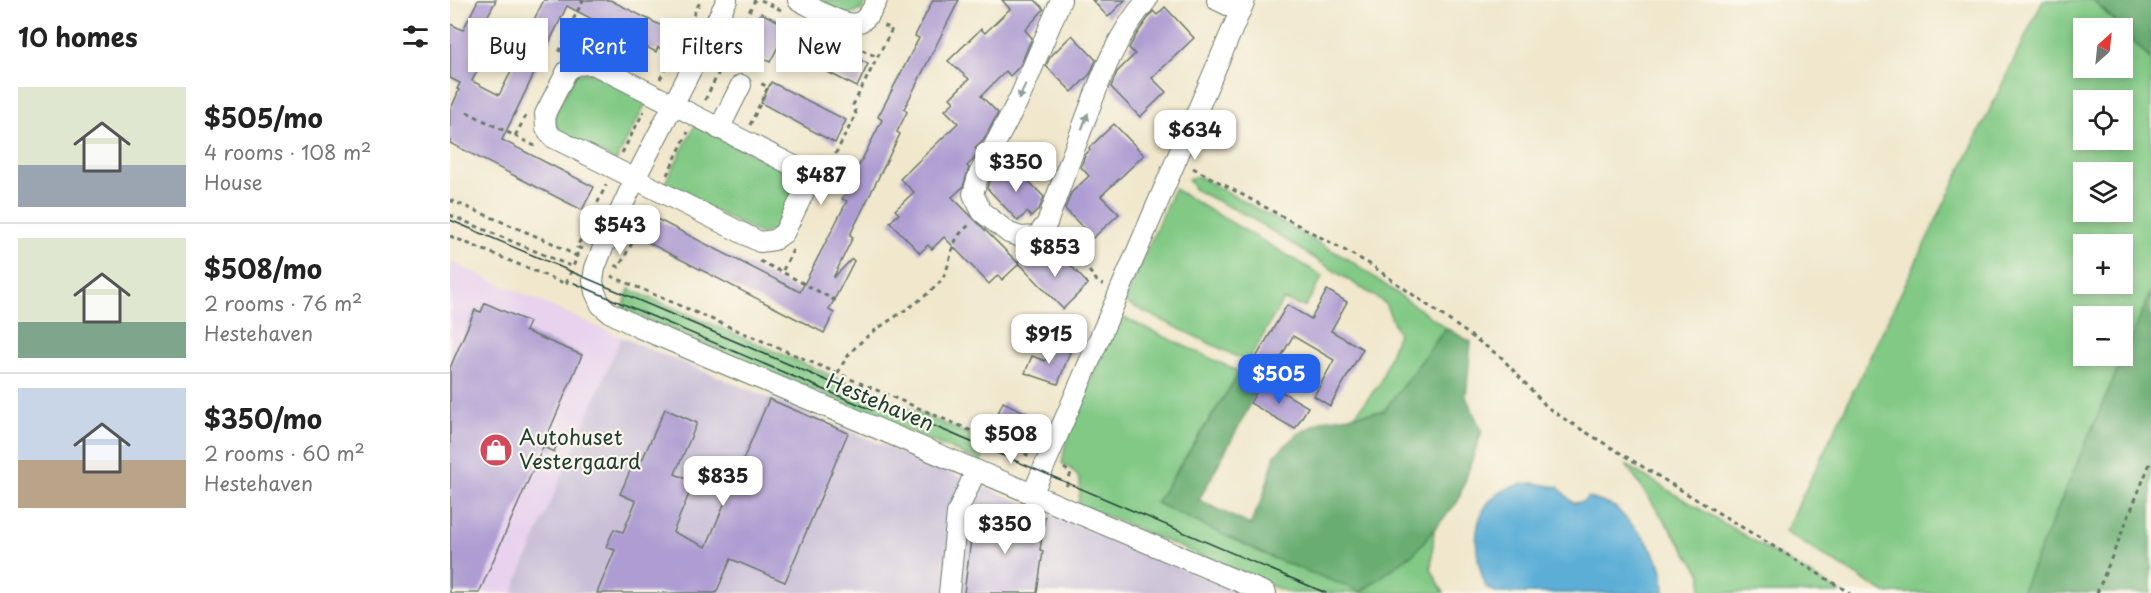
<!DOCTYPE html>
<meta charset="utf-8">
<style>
:root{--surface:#fff;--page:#f6f6f6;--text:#222;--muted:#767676;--line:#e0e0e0;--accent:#2563eb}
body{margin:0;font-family:"Playpen Sans",sans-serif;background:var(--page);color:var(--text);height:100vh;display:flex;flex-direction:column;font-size:22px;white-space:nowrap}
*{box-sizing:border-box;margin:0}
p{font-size:20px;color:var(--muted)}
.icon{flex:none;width:33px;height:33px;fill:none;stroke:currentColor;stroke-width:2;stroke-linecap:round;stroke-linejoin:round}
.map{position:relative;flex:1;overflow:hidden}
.panel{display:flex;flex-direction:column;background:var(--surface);width:450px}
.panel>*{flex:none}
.top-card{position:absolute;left:18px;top:18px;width:570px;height:54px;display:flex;gap:12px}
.needle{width:39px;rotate:27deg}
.fabs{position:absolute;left:1623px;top:18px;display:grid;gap:12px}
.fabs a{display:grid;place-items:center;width:60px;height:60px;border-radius:0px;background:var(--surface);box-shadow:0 3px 9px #0003;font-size:30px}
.price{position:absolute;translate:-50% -51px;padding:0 14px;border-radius:12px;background:#fff;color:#222;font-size:20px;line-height:39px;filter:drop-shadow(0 2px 3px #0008)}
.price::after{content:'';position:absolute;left:50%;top:36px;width:18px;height:14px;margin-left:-9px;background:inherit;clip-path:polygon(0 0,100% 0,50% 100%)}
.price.current{background:var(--accent);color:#fff}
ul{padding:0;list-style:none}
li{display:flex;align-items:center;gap:18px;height:150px;padding:0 18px}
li+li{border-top:2px solid var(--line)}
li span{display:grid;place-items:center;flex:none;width:168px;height:120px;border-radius:0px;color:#555}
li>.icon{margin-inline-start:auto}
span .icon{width:72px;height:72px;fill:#fffc;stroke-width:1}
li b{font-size:26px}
h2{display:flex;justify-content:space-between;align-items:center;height:72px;padding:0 18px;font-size:26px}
.pill{padding:0 21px;border-radius:0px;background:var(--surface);box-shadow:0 3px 9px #0003;font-size:21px;line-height:54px}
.pill.current{background:var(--accent);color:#fff}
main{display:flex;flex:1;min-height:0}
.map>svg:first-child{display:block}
.built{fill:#e8d2ee}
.industrial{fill:#c9bfd7}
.green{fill:#82c985;stroke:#50835c;stroke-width:1.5;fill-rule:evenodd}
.forest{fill:#69ad72;stroke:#447553;stroke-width:1.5}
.water{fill:#5caed7;stroke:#3e7686;stroke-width:1.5}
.building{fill:#ae9dd2}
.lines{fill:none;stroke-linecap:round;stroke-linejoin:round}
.minor-casing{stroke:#687869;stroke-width:22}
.path{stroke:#687869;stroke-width:3;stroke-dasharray:4.5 4.5;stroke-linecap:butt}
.minor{stroke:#fff;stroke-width:20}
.tram{stroke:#1f3d34;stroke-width:1.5}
.oneway{fill:#8f9e9a}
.labels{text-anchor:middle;stroke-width:4.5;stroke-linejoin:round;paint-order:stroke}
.street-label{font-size:21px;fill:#1f3d34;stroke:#fbf7ec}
.poi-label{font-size:21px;fill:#1f3d34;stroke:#fbf7ec;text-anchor:start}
</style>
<main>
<section class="panel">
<h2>10 homes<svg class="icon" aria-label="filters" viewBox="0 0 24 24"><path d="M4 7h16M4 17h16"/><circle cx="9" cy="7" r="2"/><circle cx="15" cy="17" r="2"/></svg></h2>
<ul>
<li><span style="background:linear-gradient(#dfe7d0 65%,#9aa5b1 0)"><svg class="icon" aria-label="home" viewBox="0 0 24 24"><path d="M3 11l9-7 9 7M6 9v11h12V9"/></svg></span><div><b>$505/mo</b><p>4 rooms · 108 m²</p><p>House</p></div></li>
<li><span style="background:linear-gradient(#dfe7d0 70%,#7fa58c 0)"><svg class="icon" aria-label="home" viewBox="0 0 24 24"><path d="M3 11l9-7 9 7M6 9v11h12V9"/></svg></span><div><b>$508/mo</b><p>2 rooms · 76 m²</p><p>Hestehaven</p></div></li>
<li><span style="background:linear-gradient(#c9d6e8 60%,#b9a48a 0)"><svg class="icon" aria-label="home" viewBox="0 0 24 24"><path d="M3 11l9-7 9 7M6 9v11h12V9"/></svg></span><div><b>$350/mo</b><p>2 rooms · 60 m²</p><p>Hestehaven</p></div></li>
</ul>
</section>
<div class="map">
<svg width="1701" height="593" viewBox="0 0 1701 593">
<rect width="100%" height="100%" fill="#fbf7ec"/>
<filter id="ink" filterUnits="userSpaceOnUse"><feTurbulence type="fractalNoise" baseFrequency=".0167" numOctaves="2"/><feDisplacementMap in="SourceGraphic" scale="12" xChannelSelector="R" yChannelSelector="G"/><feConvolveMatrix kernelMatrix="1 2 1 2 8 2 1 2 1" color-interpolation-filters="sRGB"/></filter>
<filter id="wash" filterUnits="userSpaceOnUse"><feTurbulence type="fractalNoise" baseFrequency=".008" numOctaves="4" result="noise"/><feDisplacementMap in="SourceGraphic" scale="24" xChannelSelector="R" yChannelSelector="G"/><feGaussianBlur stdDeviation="1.35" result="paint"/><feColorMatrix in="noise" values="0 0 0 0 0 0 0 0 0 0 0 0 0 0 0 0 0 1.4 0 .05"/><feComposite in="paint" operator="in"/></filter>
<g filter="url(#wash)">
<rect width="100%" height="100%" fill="#f0e7cc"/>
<polygon class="built" points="0,262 171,337 62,593 0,593"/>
<polygon class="industrial" points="171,337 791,593 62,593"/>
<g class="green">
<polygon points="367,0 417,0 412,10 396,15"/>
<path d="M1593,0h50l27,28h-36v40h38l1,-37 28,29v232l-130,301h-136l-100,-61zM1634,100h38v40h-38zM1634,172h38v40h-38zM1634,244h38v40h-38zM1634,316h38v40h-38z"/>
<polygon points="140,72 197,101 166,161 110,132 104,123 104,117 125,75"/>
<polygon points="245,125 342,175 346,189 326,229 310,234 214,185"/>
<polygon points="748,176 901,261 996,328 934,411 905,415 930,383 948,333 935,303 798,216 745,190 738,179"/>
<polygon points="724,189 873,276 855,307 833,300 798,362 674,302"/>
<polygon points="179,289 539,443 531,462 172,309"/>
<path d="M668,315l122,57 -84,131 117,55 88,34 54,-40 19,-23 -3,40 13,24h-155l-211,-89c4,-23 5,-28 -16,-41l4,-23z"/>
<polygon points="1176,465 1391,593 1251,593 1252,575"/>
</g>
<g class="forest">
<polygon points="1643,0 1701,0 1701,60 1672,28"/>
<polygon points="1701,292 1701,593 1571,593"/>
<polygon points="996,328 1021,342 1016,397 1032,431 1008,501 965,552 911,592 823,558 706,503 790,372 809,380 797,411 749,500 800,525 813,497 825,455 848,434 873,420 934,411"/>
</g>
<path class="water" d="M1082,483l26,4 15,16 9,-1 6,-5 27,10 31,33 14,24 3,11 1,18h-167l-11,-6c-18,-48 -14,-99 46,-104z"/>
<g id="blocks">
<g class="building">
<polygon points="28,0 46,0 31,29 45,36 22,81 49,95 78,39 75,37 94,0 160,0 218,29 215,35 222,39 216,51 208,47 206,52 117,6 52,140 144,187 132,210 0,143 0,111 9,90 7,89 10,83 0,78 0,24 13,30"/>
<polygon points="483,0 509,0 454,109 457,112 447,132 450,134 400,235 403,237 383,278 402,259 404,261 379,310 384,313 374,333 195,241 207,219 350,292 397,201 392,199 432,120 428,117 469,38 465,36"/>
<polygon points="552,0 585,0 594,9 575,30 582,38 570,66 560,76 556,71 531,96 548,113 533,141 525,148 528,151 523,160 517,166 519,168 513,187 502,197 569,264 552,280 548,275 539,284 494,237 482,249 478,245 470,253 440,222 449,214 445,210 464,192 450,179 508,123 495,110 504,102 500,98 519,79 498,61 531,29 535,33 560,9"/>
<polygon points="642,0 675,0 658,17"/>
<polygon points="715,7 744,38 702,78 716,92 690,117 661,87 667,72 685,54 679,48 687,34 703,11 707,15"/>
<polygon points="311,13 342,28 350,32 351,29 418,64 407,87 328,47 320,62 293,49"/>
<polygon points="622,35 646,60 640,74 622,92 596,66 600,57"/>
<polygon points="321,82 396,120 385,143 311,103"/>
<polygon points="664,124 694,155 651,196 669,214 643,238 615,209 621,193 639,176 631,167 635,155 640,150 639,148"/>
<polygon points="564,166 594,197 589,209 581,217 577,212 568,221 537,188 539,182 551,170 555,174"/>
<polygon points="579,251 591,263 596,258 600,262 609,253 638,284 613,309 568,262"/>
<polygon points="877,290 897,302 881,331 913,349 880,406 864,396 884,360 843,336 822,372 804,361 837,305 861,319"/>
<polygon points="35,303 79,322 75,331 132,355 98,434 109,439 104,452 93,447 29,593 0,593 0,368 25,310 31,312"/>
<polygon points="602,345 620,352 608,384 575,373 582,356 595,361"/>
<polygon points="813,381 858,407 845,429 800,403"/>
<polygon points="319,399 398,433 335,582 281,559 266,593 147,593 165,550 156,547 164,529 173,532 186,501 170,494 186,457 192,460 215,409 247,423 225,474 244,482 223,532 256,547"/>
<polygon points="553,402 585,417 577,434 545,420"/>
<polygon points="528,508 545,510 545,516 577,521 578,515 595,517 590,550 593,551 587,593 514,593 521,540 524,540"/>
</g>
</g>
</g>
<g filter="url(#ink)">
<use href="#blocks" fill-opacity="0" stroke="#687869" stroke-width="1.5"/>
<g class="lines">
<g class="minor-casing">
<g id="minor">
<polyline points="277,0 185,179 152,250 145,268 143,281 145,292 151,305 159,312 190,328 816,593"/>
<path d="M348,0c15,7 47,29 62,22 9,-4 13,-14 17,-22"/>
<path d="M611,0l-41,97 -42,79 -5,18 9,18 27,21 12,4 16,-1 10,-13c12,-34 25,-67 37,-100 16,-43 32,-88 63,-123"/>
<polyline points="767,0 790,11"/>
<polygon points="143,64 346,167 355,178 354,192 334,233 324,240 310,242 102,137 96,128 95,114 117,71 126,65"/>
<polyline points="269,129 291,85"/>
<polyline points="582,495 795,0"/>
<polyline points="499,593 507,513 526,470"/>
</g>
</g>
<g class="path">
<polyline points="311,0 331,10"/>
<polyline points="118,35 139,46"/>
<polyline points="396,42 427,57"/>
<polyline points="109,52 118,34 118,30 133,0"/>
<polyline points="296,68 301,56"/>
<polyline points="210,79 251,0"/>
<polyline points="255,100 305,0"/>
<polyline points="17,112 65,136 77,114"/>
<polyline points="300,125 318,87 308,82"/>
<polyline points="65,136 85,146"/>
<polyline points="172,153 194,111"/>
<polyline points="365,159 379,166"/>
<polyline points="743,168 918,263 1051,357 1097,407 1116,420 1400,593"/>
<polyline points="217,175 238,132"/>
<polyline points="373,178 406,114 403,105 442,29 433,25"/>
<polyline points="0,200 100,242 130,258"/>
<polyline points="0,215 123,267 127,256 127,247"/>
<polyline points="0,236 116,284 123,267"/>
<polyline points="605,243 627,255 647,281 653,285"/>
<polyline points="132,249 127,247 156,185"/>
<polyline points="343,250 332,272 388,302"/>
<polyline points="310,261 332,272"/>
<polyline points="165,265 169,267 201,208"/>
<polyline points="161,276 580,456"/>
<path d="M388,373c19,-43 68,-56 100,-89 11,-11 11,-28 17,-42 3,-8 10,-13 15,-18"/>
<polyline points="614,468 621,473 615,490"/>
<polyline points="1647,593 1701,461"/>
</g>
<use href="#minor" class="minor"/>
<g class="tram">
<polyline points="0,220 876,593"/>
<polyline points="124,283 422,410"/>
</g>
</g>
<defs><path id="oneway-solid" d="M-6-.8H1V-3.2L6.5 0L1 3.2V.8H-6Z" transform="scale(1.5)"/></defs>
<g class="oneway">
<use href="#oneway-solid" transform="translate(572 92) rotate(115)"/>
<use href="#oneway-solid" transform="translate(635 121) rotate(-69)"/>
</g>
</g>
<defs>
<g id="shop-disc" transform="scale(1.725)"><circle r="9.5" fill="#d1495b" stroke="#fbf7ec"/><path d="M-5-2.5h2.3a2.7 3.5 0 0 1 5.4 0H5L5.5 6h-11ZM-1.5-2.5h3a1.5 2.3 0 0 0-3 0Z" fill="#fff"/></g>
</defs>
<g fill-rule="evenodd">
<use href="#shop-disc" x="46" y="450"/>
</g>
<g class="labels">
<g class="street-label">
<text transform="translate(430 403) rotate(23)" y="7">Hestehaven</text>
</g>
<g class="poi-label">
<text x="69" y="445">Autohuset<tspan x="69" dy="24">Vestergaard</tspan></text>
</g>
</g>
</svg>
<div class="fabs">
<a><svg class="needle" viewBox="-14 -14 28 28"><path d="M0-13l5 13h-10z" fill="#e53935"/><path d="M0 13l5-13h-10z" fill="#767676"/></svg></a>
<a><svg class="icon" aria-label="locate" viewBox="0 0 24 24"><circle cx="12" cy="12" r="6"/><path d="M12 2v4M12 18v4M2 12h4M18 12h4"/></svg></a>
<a><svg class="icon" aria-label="layers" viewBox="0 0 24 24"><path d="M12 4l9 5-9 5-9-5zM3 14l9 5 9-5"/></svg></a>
<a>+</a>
<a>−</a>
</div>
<b class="price" style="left:745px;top:161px">$634</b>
<b class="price" style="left:566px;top:193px">$350</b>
<b class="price" style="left:371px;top:206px">$487</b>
<b class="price" style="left:170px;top:256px">$543</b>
<b class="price" style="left:605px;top:278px">$853</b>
<b class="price" style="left:599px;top:365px">$915</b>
<b class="price current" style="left:829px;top:405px">$505</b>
<b class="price" style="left:561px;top:465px">$508</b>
<b class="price" style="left:273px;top:507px">$835</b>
<b class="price" style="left:555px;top:555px">$350</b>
<div class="top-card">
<a class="pill">Buy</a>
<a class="pill current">Rent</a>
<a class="pill">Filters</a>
<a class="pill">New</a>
</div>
</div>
</main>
